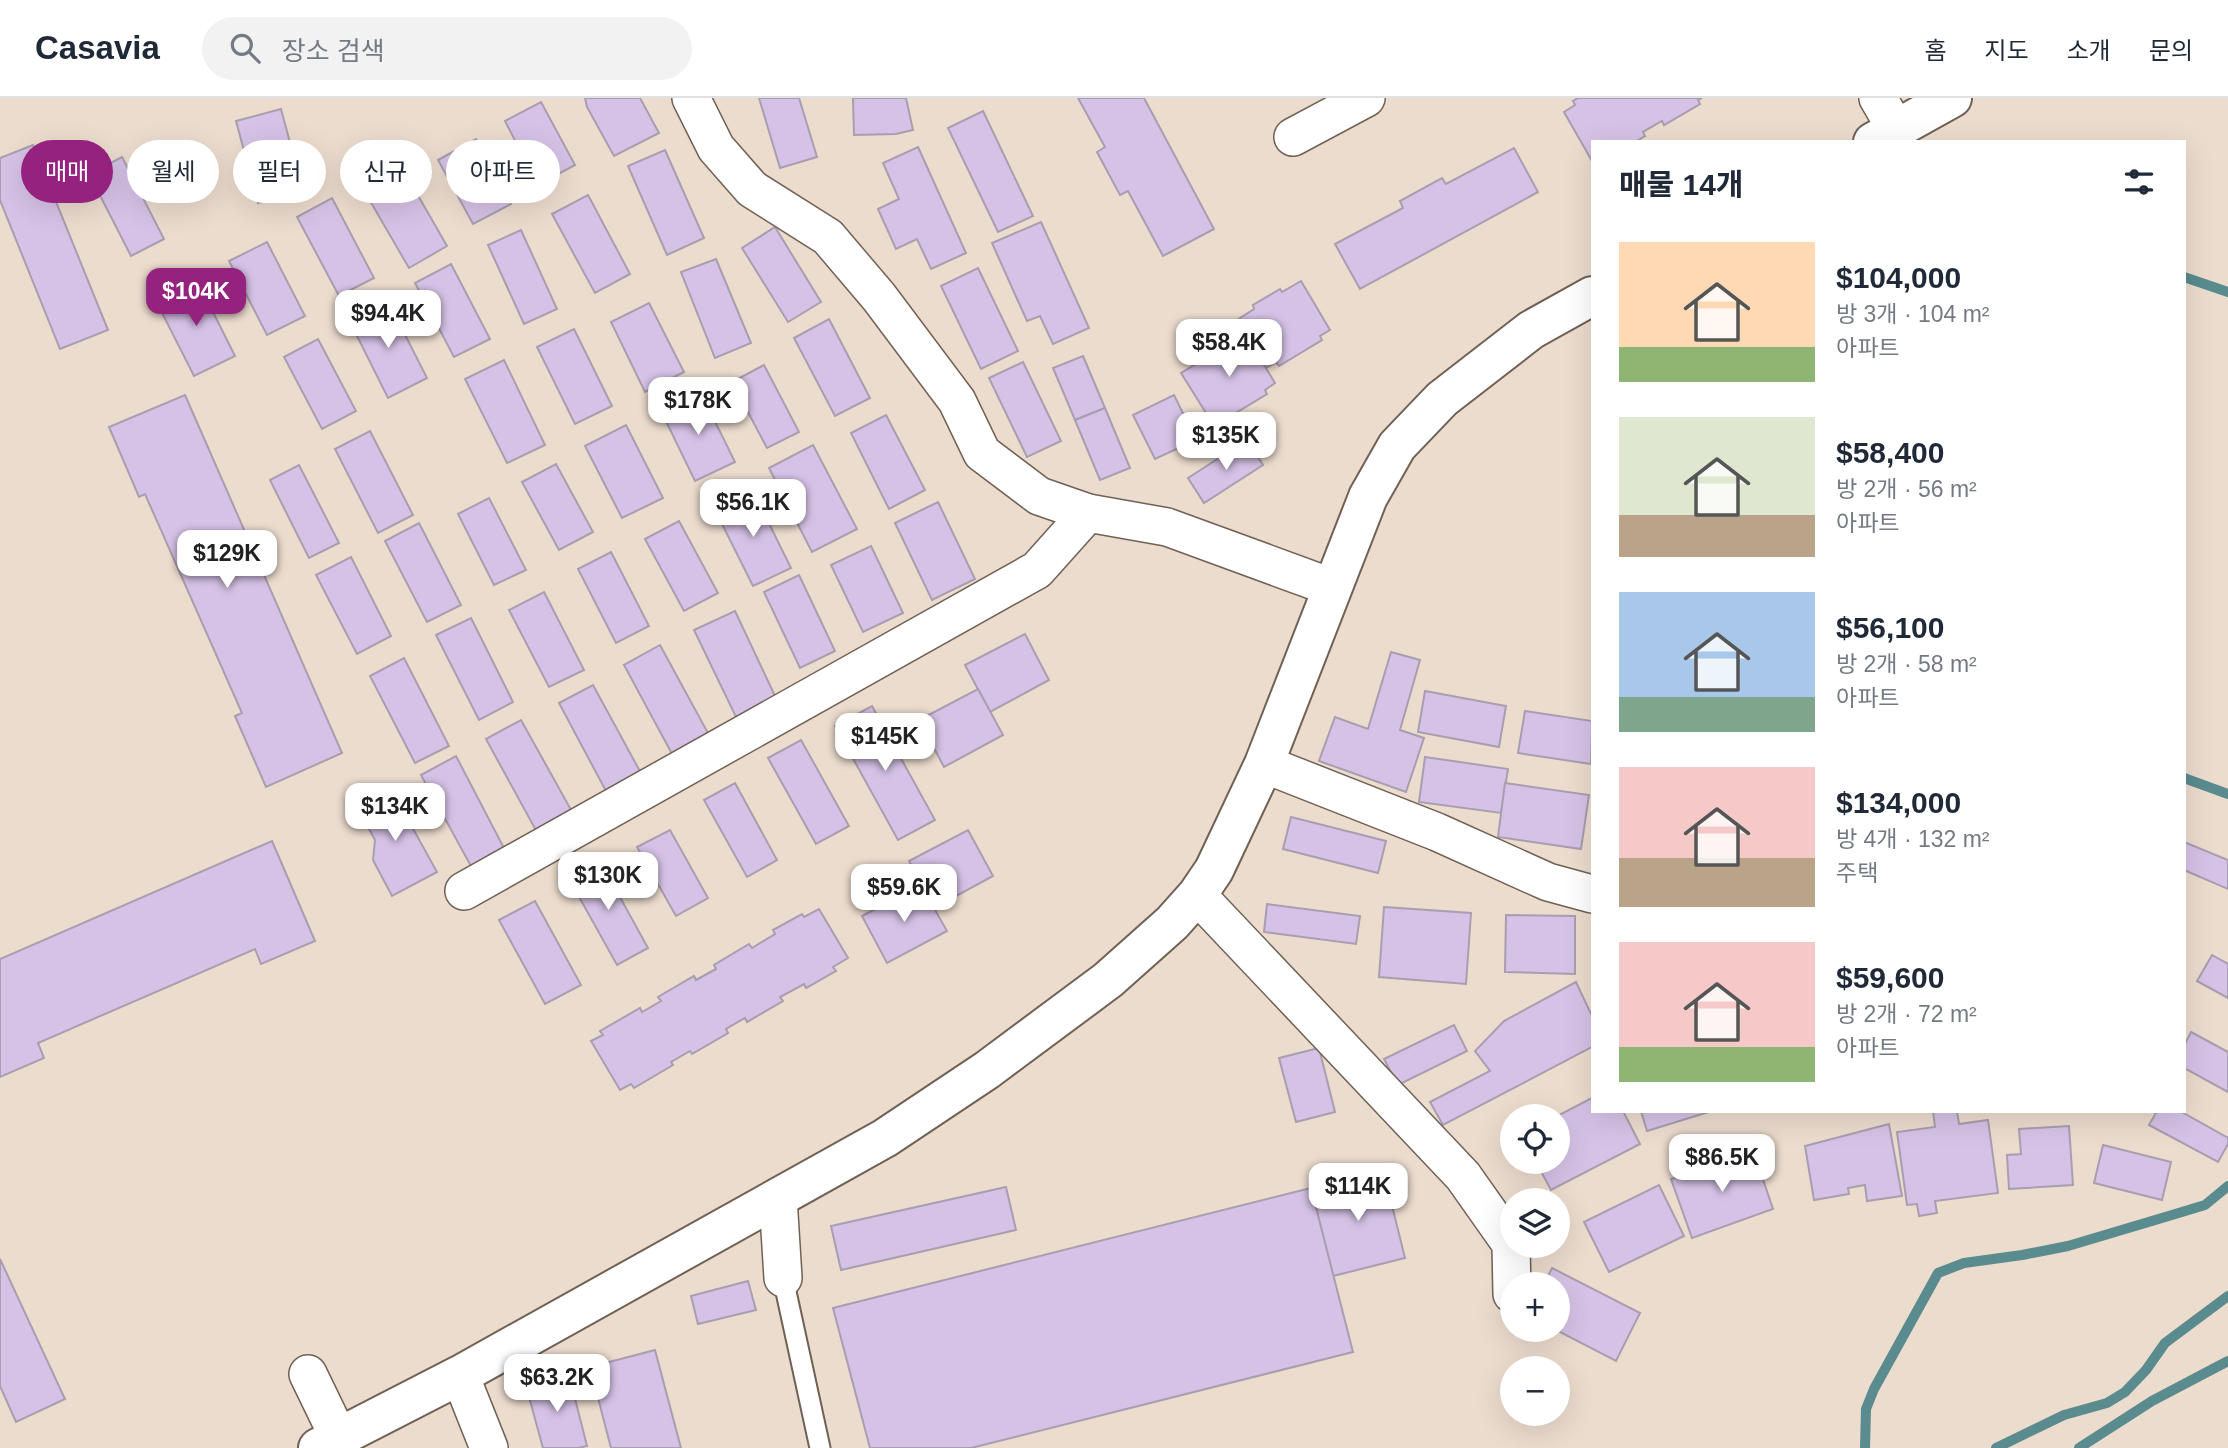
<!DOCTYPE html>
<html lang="ko">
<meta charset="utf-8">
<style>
:root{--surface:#fff;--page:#f2f2f3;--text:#1f2937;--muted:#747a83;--line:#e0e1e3;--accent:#962280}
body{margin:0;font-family:Helvetica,"Noto Sans KR",sans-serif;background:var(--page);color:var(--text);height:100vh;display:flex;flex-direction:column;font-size:26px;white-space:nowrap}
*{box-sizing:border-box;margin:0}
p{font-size:23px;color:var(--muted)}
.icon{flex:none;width:38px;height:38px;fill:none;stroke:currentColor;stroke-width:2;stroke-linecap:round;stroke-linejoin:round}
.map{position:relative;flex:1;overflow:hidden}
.panel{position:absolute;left:1591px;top:42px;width:595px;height:973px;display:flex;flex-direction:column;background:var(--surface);border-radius:0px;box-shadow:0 7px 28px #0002}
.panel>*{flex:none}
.top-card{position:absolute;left:21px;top:42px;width:665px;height:63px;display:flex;gap:14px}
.buttons{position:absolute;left:1500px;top:1006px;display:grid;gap:14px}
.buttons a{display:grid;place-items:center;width:70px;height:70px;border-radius:50%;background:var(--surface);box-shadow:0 7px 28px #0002;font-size:35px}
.price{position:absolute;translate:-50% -60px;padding:0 16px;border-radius:14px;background:#fff;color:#222;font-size:23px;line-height:46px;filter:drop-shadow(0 2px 4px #0008)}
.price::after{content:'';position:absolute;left:50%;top:42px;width:21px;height:16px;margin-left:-10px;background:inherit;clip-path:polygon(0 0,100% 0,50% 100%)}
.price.active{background:var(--accent);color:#fff}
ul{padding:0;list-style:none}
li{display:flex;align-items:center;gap:21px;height:175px;padding:0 28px}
li span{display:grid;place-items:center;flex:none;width:196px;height:140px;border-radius:0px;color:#555}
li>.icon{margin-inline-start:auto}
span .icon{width:84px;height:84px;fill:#fffc;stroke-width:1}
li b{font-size:30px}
h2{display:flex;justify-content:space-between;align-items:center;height:84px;padding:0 28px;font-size:30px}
.tag{padding:0 24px;border-radius:32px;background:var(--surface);box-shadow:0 7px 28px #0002;font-size:24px;line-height:63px}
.tag.active{background:var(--accent);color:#fff}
header{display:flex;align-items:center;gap:42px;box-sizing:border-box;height:98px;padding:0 35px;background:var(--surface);border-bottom:2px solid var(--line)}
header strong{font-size:33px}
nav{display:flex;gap:38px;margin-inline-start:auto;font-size:24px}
.search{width:490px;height:63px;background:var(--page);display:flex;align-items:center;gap:18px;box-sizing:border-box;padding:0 24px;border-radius:38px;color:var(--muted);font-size:26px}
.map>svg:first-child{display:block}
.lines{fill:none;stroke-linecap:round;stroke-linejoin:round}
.stream{stroke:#598b8f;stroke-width:10}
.building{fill:#d6c2e6;stroke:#a79eaf;stroke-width:2}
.service-casing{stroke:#706155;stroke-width:23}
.minor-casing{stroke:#706155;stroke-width:40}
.tertiary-casing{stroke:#706155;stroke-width:42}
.service{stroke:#fff;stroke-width:19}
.minor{stroke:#fff;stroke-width:37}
.tertiary{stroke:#fff;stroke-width:38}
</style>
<header>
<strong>Casavia</strong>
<div class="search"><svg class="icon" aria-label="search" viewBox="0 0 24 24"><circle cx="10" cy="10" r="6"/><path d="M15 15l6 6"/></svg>장소 검색</div>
<nav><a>홈</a><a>지도</a><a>소개</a><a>문의</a></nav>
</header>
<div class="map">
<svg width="2228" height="1350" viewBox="0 0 2228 1350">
<rect width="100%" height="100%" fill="#ecdcce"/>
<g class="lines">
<g class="stream">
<polyline points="2184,179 2228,194"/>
<polyline points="2184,680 2228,696"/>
<polyline points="1865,1350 1866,1311 1874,1291 1938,1175 1964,1165 2022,1157 2068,1148 2172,1117 2205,1107 2228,1088"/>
<polyline points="1996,1350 2064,1317 2107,1305 2125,1294 2146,1272 2165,1245 2228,1198"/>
<polyline points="2079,1350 2152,1303 2228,1263"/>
</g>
</g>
<g class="building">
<polygon points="585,0 640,0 659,35 614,58 587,9"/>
<polygon points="759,0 799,0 817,59 780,70"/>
<polygon points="853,0 906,0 913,32 896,36 854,37"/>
<polygon points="1078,0 1144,0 1214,131 1163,158 1128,93 1120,97 1097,54 1105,49"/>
<polygon points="1578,0 1702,0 1698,2 1700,6 1664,27 1662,23 1643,34 1645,38 1635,44 1592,44 1592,63 1564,14 1575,7 1573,3"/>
<polygon points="541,4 575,67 538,87 505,23"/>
<polygon points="281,11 303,93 258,105 236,23"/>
<polygon points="983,13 1033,118 998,134 948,30"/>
<polygon points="476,41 511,106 473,126 438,62"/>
<polygon points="33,47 108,232 60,251 0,102 0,60"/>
<polygon points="918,49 966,155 931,171 917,141 896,151 878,111 899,101 883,65"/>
<polygon points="1514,50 1538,94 1360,191 1335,146 1403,110 1400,103 1442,80 1446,86"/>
<polygon points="665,52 704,140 667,157 628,68"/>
<polygon points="122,59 164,141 131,158 89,76"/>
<polygon points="405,75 447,148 409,170 366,96"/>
<polygon points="588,97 630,176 595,195 552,116"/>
<polygon points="332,100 374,180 339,198 297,119"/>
<polygon points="1041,124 1089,230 1053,246 1040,218 1027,223 992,145"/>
<polygon points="775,129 821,204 788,224 742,150"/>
<polygon points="521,132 557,211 524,226 488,147"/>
<polygon points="267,144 305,218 267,237 229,163"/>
<polygon points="716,161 751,245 715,260 681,174"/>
<polygon points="451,166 490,241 454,259 415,185"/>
<polygon points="978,170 1018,253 981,271 941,188"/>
<polygon points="197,182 235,258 194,278 156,203"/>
<polygon points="1301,183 1330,232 1320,238 1322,242 1279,268 1276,264 1266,270 1237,222 1254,211 1253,207 1280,191 1282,194"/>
<polygon points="389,205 427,280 388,300 350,224"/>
<polygon points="649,205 684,274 645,294 611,224"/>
<polygon points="829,221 870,300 835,318 794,240"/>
<polygon points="574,231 612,308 575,326 537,249"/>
<polygon points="1246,237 1275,285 1265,292 1267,296 1224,322 1222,317 1211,323 1181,275 1199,264 1198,261 1225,244 1227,248"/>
<polygon points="318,241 356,313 322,331 284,259"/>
<polygon points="1083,258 1105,310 1075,322 1053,270"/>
<polygon points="504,262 545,347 507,365 465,281"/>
<polygon points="1023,264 1061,343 1027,359 989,280"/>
<polygon points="764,267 799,334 767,350 732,284"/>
<polygon points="701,295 735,364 695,383 661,313"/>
<polygon points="185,297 342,655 266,689 235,618 242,615 145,396 139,399 109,329"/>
<polygon points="1174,297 1196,342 1155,361 1133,317"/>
<polygon points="1105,310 1130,370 1100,382 1075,322"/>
<polygon points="886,317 925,392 889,411 851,335"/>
<polygon points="626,327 663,400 622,420 585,348"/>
<polygon points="370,333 413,417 378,435 335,351"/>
<polygon points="1247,342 1263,367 1204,405 1188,380"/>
<polygon points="813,347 857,431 812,454 769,370"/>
<polygon points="556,366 593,434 559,452 522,384"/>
<polygon points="299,367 339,445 309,460 270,382"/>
<polygon points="753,393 791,470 753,488 715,412"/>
<polygon points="489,400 526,472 494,487 458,416"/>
<polygon points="938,404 975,481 932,502 895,425"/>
<polygon points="679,423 718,495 684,513 645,441"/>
<polygon points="419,425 461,507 427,524 385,443"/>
<polygon points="871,448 903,515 863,534 831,467"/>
<polygon points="611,454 649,528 616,545 578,471"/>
<polygon points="351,459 391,538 357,556 316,477"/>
<polygon points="799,477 835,553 800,570 764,494"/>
<polygon points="544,494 584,572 549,589 509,512"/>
<polygon points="735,513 776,600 736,619 694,532"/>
<polygon points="471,520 513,604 479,622 436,537"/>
<polygon points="1025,536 1049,582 990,614 965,567"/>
<polygon points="660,547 709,637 672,656 624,567"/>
<polygon points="1391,554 1420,562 1400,632 1424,640 1406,694 1319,663 1335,619 1368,631"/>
<polygon points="404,560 449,648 415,665 370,578"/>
<polygon points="593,587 642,677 607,695 559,605"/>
<polygon points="978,591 1003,637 944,669 919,622"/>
<polygon points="1425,593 1506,608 1499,649 1418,634"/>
<polygon points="872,608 935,722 898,742 835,628"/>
<polygon points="1525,613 1592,623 1591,666 1518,655"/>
<polygon points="521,622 575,719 539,738 486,641"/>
<polygon points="801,642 849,728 816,746 768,660"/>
<polygon points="456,658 505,752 472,770 421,677"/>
<polygon points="1425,659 1508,671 1501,715 1419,704"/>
<polygon points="735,685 777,762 747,779 704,702"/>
<polygon points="1505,685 1589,697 1581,751 1498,739"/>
<polygon points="390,689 437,774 392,798 373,762 375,742 356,707"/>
<polygon points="1291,719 1386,743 1378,775 1283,751"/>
<polygon points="670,732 708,800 676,818 637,749"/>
<polygon points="968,732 993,778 934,810 909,763"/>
<polygon points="272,743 315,843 261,866 255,851 38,945 44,960 0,979 0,861"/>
<polygon points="2184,744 2228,762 2228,791 2184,772"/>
<polygon points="599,761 648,850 617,867 568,779"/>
<polygon points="921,787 947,833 887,865 862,818"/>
<polygon points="535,803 581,887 545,906 499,822"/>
<polygon points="1267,806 1360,818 1356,846 1264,834"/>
<polygon points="1384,809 1471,815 1466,886 1379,879"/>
<polygon points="819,811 848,860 833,869 836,873 806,890 804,886 780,899 783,903 747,924 745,920 726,931 728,935 692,956 690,953 671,964 673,967 634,990 631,986 620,992 591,943 603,937 600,933 640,910 642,914 661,903 658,899 694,878 696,882 716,871 714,867 749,846 752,850 775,836 773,832 802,816 804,819"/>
<polygon points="1506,817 1575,818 1575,876 1505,874"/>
<polygon points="2212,857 2228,866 2228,900 2197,883"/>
<polygon points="1576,884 1592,918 1592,949 1443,1027 1430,1004 1490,973 1475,953 1504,923"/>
<polygon points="1454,927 1467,953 1398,987 1384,961"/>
<polygon points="2191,934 2228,954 2228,994 2184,970 2184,948"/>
<polygon points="1319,950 1335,1014 1296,1024 1279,960"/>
<polygon points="1592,1000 1592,1013 1623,1013 1640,1046 1551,1092 1536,1064 1558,1064 1557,1018"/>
<polygon points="1641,1013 1712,1013 1647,1033"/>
<polygon points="1933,1013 1957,1013 1959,1026 1988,1022 1998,1095 1935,1103 1937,1115 1919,1118 1917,1106 1907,1107 1897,1034 1935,1029"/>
<polygon points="2157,1013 2180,1013 2228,1040 2228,1046 2218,1064 2149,1027"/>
<polygon points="1889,1026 1902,1098 1867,1103 1865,1087 1848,1090 1849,1096 1814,1102 1805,1048"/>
<polygon points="2069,1028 2073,1087 2009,1091 2007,1057 2021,1056 2019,1031"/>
<polygon points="2103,1047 2171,1064 2162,1102 2094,1085"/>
<polygon points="1753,1052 1773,1111 1692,1140 1671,1081"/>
<polygon points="1383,1071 1405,1160 1333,1178 1311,1090"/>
<polygon points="1659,1087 1684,1138 1609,1174 1584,1124"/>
<polygon points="1006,1089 1016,1132 841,1172 831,1128"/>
<polygon points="1311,1090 1353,1254 971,1350 870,1350 833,1210"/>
<polygon points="0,1161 65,1301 16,1324 0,1288"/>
<polygon points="1552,1170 1640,1215 1616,1263 1556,1232 1558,1186 1544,1186"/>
<polygon points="748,1183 756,1212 698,1226 691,1198"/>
<polygon points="655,1252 681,1350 611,1350 590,1269"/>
<polygon points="569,1277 587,1348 578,1350 543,1350 526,1288"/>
</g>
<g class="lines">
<g class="service-casing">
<polyline id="service" points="783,1180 820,1350"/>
</g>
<g class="minor-casing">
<g id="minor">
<polyline points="691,0 716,50 752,91 828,139 879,199 957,303 982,355 1039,398 1088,415 1167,429 1331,489"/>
<polyline points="1878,0 1896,31"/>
<polyline points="1293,39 1366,0"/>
<polyline points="1264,666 1437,734 1548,784 1592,796"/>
<polyline points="464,793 1037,472 1088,415"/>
<polyline points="1197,797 1463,1078 1511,1146 1512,1196"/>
<polyline points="778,1100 783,1180"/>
<polyline points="308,1276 339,1340"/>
<polyline points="460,1277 489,1350"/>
</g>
</g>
<g class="tertiary-casing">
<g id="tertiary">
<polyline points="1873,44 1952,0"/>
<polyline points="318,1350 460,1277 885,1040 987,972 1108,882 1172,825 1197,797 1214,772 1231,736 1264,666 1368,399 1397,348 1442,301 1531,232 1592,198"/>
</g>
</g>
<use href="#service" class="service"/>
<use href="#minor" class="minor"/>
<use href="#tertiary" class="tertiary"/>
</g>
</svg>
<div class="buttons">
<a><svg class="icon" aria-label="locate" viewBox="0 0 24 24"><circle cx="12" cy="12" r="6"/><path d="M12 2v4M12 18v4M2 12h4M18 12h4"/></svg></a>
<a><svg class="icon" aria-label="layers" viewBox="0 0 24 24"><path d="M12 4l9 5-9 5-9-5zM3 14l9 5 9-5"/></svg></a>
<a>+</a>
<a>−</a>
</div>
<b class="price active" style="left:196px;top:230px">$104K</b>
<b class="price" style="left:388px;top:252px">$94.4K</b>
<b class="price" style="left:1229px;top:281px">$58.4K</b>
<b class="price" style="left:698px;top:339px">$178K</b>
<b class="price" style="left:1226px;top:374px">$135K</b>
<b class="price" style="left:753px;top:441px">$56.1K</b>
<b class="price" style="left:227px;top:492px">$129K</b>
<b class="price" style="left:885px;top:675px">$145K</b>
<b class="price" style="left:395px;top:745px">$134K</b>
<b class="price" style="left:608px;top:814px">$130K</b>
<b class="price" style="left:904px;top:826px">$59.6K</b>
<b class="price" style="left:1722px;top:1096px">$86.5K</b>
<b class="price" style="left:1358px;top:1125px">$114K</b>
<b class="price" style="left:557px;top:1316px">$63.2K</b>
<div class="top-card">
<a class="tag active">매매</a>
<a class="tag">월세</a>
<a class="tag">필터</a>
<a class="tag">신규</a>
<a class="tag">아파트</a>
</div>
<section class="panel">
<h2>매물 14개<svg class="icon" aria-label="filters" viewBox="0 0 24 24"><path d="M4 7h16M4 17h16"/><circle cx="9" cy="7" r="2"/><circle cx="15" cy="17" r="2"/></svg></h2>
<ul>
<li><span style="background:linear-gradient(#ffd9b3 75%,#8fb573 0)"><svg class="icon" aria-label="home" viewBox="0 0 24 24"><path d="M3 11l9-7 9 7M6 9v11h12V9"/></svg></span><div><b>$104,000</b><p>방 3개 · 104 m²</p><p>아파트</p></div></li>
<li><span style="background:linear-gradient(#dfe7d0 70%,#b9a48a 0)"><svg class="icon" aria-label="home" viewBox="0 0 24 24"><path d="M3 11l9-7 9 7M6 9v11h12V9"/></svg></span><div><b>$58,400</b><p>방 2개 · 56 m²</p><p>아파트</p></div></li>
<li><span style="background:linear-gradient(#a9c7e8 75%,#7fa58c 0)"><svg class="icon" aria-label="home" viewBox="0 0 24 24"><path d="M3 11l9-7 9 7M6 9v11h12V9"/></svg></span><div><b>$56,100</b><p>방 2개 · 58 m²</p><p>아파트</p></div></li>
<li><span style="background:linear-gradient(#f6c9c9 65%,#b9a48a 0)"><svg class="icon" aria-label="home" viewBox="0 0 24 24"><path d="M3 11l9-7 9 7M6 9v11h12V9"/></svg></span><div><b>$134,000</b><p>방 4개 · 132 m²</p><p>주택</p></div></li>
<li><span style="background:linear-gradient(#f6c9c9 75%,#8fb573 0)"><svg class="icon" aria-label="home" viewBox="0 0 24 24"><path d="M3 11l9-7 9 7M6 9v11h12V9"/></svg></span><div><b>$59,600</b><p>방 2개 · 72 m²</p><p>아파트</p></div></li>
</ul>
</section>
</div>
